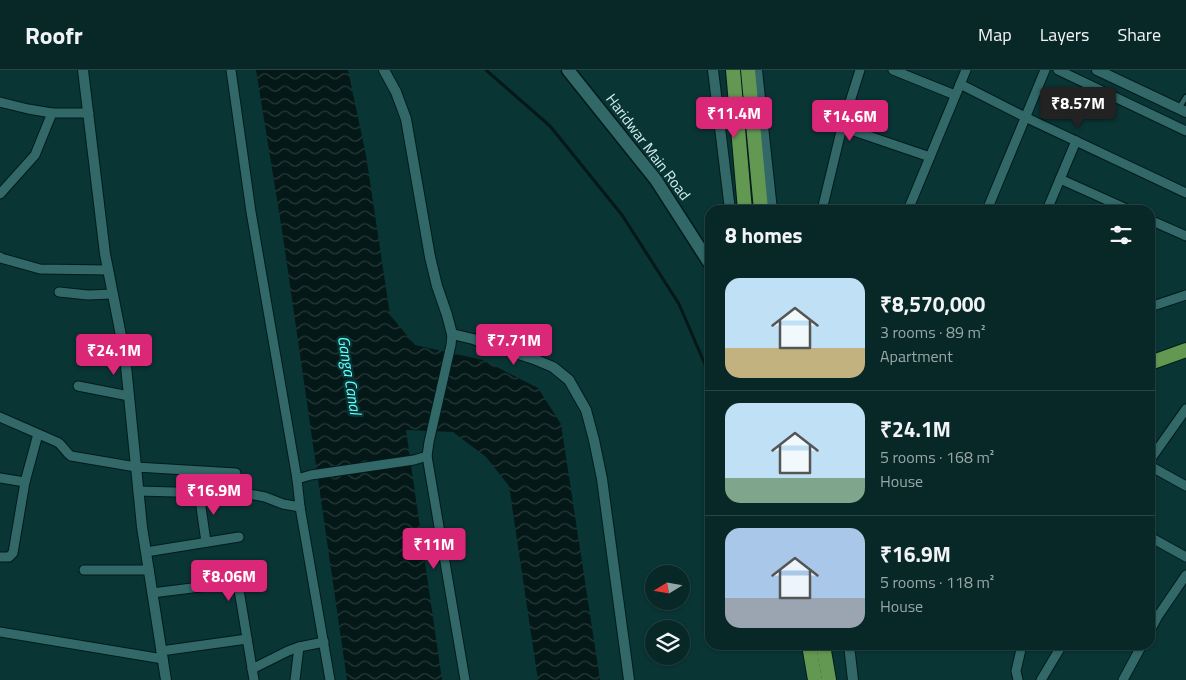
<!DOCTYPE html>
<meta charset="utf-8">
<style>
:root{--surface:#082828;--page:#113030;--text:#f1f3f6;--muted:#98a6a8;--line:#294445;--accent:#db2777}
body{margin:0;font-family:"Titillium Web",sans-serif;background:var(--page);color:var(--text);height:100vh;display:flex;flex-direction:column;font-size:19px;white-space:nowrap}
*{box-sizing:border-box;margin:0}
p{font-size:16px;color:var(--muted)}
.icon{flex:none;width:28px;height:28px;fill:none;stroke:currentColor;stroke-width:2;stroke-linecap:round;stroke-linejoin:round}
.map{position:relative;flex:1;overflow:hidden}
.side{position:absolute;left:705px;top:135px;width:450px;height:445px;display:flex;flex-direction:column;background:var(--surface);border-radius:15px;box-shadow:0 1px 4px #0004,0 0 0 1px var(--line)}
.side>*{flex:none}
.needle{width:32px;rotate:259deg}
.buttons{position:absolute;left:645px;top:495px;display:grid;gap:10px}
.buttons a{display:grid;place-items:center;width:45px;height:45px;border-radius:50%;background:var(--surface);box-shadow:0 1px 4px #0004,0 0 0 1px var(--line);font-size:25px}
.price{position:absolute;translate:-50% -42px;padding:0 11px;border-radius:5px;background:var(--accent);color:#fff;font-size:16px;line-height:32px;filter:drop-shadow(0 1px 2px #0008)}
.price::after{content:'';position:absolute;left:50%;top:30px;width:15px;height:11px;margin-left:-8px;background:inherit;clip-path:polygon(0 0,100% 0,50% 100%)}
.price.on{background:#222;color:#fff}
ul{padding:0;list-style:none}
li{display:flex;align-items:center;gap:15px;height:125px;padding:0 20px}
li+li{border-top:1px solid var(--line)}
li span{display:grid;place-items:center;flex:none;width:140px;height:100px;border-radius:15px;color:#555}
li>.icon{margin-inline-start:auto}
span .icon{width:60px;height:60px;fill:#fffc;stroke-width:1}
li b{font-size:21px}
h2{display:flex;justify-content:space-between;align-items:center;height:60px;padding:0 20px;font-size:21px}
header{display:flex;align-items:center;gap:30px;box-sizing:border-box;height:70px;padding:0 25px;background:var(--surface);border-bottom:1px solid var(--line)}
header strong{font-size:24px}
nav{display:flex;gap:28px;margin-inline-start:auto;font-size:18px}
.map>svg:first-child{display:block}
.water{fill:url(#water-waves)}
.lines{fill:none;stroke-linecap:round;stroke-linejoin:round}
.stream{stroke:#041818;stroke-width:3}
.service-casing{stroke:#001b1b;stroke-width:7}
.minor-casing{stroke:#001b1b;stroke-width:11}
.tertiary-casing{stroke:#001b1b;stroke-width:12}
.secondary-casing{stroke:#001b1b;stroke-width:15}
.trunk-casing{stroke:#001b1b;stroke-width:16}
.service{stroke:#326868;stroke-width:4.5}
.minor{stroke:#326868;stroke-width:9}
.tertiary{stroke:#326868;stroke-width:10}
.secondary{stroke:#326868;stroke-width:12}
.trunk{stroke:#629852;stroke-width:14}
.labels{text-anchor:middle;stroke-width:4.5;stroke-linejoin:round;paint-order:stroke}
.street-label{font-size:15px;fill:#d3eeee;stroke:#0a3535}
.water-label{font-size:16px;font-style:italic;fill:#61ffff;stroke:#0a3535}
</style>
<header>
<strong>Roofr</strong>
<nav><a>Map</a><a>Layers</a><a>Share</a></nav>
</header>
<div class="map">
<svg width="1186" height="610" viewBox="0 0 1186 610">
<defs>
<pattern id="water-waves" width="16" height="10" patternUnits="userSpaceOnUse" patternTransform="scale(1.25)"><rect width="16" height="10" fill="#041818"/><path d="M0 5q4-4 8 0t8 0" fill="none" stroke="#283a3a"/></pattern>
</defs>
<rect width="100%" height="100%" fill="#0a3535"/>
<polygon class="water" points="256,0 348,0 366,85 390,245 415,275 483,290 538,318 561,354 600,610 538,610 509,416 486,387 453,362 406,360 442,610 347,610 283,167"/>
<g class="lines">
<polyline class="stream" points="486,0 550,56 622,145 679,234 710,306"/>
<g class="service-casing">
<polyline id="service" points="1179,38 1186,27"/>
</g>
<g class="minor-casing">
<g id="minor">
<polyline points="231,0 251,142 297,409 311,405 414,390 427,386 429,372 451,275 452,264"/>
<polyline points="893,0 955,25"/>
<polyline points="1058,0 1186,61"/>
<polyline points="960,14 1025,47 1186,123"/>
<polyline points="0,32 28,39 52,43"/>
<polyline points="842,57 930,87"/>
<polyline points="1060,109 1129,140"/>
<polyline points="0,124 35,85 52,43 89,43"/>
<polyline points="822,140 842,57 860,0"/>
<polyline points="908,140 966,0"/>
<polyline points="987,140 1045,0"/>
<polyline points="1047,140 1076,71"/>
<polyline points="1150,150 1186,166"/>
<polyline points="0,187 1,188 40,199 108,200"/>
<polyline points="59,222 88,225 113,224"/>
<polyline points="1150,237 1186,225"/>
<polyline points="78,316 129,326"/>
<path d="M0,347l57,25c6,3 8,10 14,14l65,11 100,6"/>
<polyline points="427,386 465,610"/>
<polyline points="1150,390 1186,339"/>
<polyline points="1150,396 1186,416"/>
<polyline points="0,408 25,412"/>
<polyline points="297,409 300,437 330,610"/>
<polyline points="138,421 249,424 265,427 283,434 300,437"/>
<polyline points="199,423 206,472"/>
<polyline points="1150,467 1186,487"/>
<polyline points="146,482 239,467"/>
<polyline points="0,487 9,487 13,483 25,412 38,364"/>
<polyline points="84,500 149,500"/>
<polyline points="152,523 232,513 235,514 239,520 254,610"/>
<polyline points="1150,561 1158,546 1186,505"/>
<polyline points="0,562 163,589"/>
<polyline points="161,581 247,569"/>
<polyline points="252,599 288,581 299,577 324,572"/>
<polyline points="295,610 299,577"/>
<polyline points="1018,610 1016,601 1022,575"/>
<polyline points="1041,610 1062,575"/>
<polyline points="1123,610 1142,575"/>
</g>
</g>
<g class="tertiary-casing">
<g id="tertiary">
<polyline points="83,0 105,184 125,286 142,457 166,610"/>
<polyline points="384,0 396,22 406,49 430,187 437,216 447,245 452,264 473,269 534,289 553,297 569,310 586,340 594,370 602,409 629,610"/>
<polyline points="713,0 730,140"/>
<polyline points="757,0 772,140"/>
<polyline points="1097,0 1186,42"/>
<polyline points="849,575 853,610"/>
</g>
</g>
<g class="secondary-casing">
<polyline id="secondary" points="568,0 656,110 710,194"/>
</g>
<g class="trunk-casing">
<g id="trunk">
<polyline points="733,0 745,140"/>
<polyline points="748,0 761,140"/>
<polyline points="1150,293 1186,280"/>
<polyline points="809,575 815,610"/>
<polyline points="823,575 829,610"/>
</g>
</g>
<use href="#service" class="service"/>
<use href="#minor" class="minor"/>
<use href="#tertiary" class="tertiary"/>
<use href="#secondary" class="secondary"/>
<use href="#trunk" class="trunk"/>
</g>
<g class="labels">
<g class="street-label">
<text transform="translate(648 77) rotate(53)" y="5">Haridwar Main Road</text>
</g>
<g class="water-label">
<text transform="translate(350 305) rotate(81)" y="6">Ganga Canal</text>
</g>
</g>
</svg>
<div class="buttons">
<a><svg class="needle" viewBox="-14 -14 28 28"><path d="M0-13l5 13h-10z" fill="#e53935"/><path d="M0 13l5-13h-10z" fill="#98a6a8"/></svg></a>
<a><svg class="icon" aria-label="layers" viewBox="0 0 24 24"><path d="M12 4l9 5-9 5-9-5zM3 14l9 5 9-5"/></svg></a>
</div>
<b class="price on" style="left:1078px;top:59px">₹8.57M</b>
<b class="price" style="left:734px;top:69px">₹11.4M</b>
<b class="price" style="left:850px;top:72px">₹14.6M</b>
<b class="price" style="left:514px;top:296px">₹7.71M</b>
<b class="price" style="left:114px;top:306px">₹24.1M</b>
<b class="price" style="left:214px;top:446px">₹16.9M</b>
<b class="price" style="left:434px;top:500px">₹11M</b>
<b class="price" style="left:229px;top:532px">₹8.06M</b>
<section class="side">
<h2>8 homes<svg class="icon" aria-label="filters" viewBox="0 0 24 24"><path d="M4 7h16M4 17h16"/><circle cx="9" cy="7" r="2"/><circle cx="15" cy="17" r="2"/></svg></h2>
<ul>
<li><span style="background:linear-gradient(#bfe0f5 70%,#c2b280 0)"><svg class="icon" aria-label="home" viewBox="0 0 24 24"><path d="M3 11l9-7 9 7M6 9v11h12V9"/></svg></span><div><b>₹8,570,000</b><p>3 rooms · 89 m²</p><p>Apartment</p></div></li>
<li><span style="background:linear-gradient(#bfe0f5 75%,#7fa58c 0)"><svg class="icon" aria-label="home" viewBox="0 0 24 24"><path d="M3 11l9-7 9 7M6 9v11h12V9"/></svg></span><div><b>₹24.1M</b><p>5 rooms · 168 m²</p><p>House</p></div></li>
<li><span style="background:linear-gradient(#a9c7e8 70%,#9aa5b1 0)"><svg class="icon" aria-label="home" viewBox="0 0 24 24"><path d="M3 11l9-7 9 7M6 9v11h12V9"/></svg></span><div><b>₹16.9M</b><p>5 rooms · 118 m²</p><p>House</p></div></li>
</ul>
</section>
</div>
